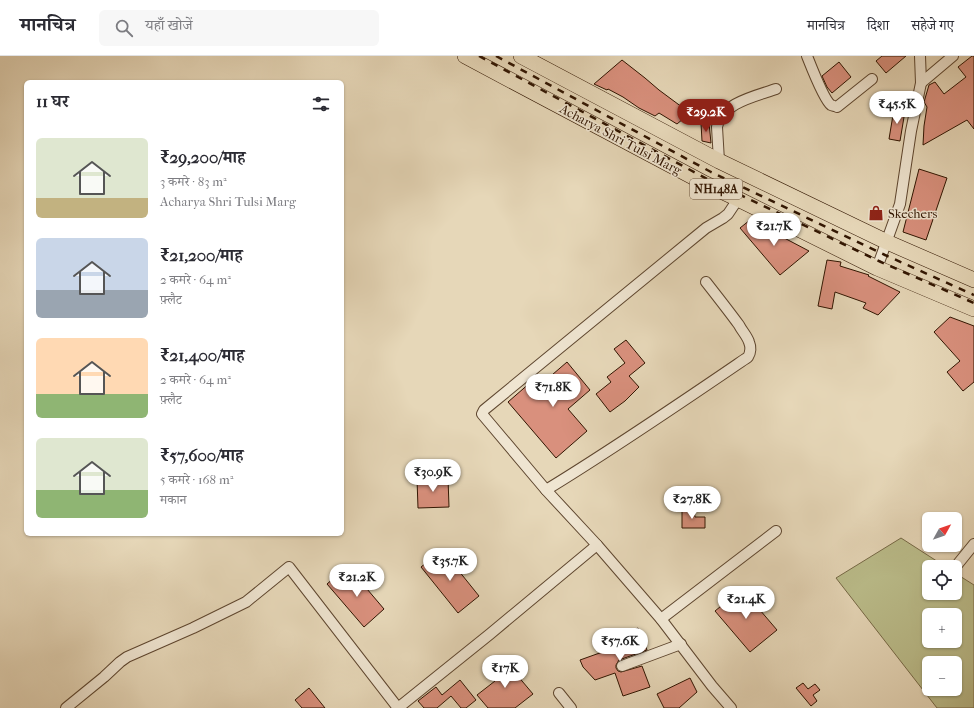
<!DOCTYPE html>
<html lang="hi">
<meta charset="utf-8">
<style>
:root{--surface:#fff;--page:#f7f7f7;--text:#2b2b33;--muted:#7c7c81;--line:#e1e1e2;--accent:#8f2418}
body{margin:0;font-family:"IM FELL French Canon","Noto Serif Devanagari",serif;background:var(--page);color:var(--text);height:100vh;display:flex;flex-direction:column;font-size:15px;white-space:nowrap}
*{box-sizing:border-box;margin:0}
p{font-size:13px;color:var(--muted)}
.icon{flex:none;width:22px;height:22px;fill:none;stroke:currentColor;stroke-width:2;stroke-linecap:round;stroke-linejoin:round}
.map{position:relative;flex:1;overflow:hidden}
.side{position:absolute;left:24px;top:24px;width:320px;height:456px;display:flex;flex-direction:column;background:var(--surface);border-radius:6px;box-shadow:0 1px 3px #0004}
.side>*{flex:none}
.needle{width:26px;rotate:50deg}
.controls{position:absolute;left:922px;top:456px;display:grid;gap:8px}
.controls a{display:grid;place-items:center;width:40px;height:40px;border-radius:6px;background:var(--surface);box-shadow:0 1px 3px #0004;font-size:20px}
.price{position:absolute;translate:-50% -34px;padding:0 9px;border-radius:14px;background:#fff;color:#222;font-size:13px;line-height:26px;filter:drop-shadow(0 1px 2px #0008)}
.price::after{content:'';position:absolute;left:50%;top:24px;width:12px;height:9px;margin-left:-6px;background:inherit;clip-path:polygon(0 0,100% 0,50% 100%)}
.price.active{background:var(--accent);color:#fff}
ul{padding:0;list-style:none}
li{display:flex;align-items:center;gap:12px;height:100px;padding:0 12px}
li span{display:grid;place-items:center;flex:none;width:112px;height:80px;border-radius:6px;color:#555}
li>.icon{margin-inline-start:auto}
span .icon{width:48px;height:48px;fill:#fffc;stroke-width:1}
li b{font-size:17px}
h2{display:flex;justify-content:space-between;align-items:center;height:48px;padding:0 12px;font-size:17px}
header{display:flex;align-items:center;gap:24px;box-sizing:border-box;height:56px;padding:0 20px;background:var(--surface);border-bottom:1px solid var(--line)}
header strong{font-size:19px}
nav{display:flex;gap:22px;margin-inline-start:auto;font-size:14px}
.search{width:280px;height:36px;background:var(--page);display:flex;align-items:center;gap:10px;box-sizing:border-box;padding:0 14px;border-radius:6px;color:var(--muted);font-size:15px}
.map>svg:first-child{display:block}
.green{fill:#bbbd8b;stroke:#766946;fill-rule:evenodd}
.building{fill:#d9907d;stroke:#311501}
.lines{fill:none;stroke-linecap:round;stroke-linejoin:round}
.minor-casing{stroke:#5e462f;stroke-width:12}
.highway-casing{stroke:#311501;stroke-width:16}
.minor{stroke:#efe5d1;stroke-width:10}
.highway{stroke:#e6d7b8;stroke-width:15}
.rail{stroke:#311501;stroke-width:2.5;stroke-dasharray:7 7;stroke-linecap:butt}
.labels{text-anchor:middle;stroke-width:3;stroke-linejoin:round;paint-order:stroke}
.shield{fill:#efe5d1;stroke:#6a533f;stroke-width:1}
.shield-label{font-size:12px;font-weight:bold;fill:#311501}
.street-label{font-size:13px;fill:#311501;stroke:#efe5d1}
.poi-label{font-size:13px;fill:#311501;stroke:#efe5d1;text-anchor:start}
</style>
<header>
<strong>मानचित्र</strong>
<div class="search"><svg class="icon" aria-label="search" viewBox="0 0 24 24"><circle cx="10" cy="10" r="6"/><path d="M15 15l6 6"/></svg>यहाँ खोजें</div>
<nav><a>मानचित्र</a><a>दिशा</a><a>सहेजे गए</a></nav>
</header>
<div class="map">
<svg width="974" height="652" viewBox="0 0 974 652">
<rect width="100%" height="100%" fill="#e6d7b8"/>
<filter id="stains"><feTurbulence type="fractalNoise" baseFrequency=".005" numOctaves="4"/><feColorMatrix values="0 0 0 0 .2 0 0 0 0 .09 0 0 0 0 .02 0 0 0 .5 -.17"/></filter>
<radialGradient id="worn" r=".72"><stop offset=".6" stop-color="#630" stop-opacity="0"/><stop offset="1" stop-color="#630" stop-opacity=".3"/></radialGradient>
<path class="green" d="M901,482l45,29h-17v26h26v-20l19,12v123h-37l-101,-130zM929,559h26v26h-26zM929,607h26v26h-26z"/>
<g class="building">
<polygon points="882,0 906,0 886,17 876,5"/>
<polygon points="972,0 974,0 974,73 967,64 923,89 924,70 927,51 924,46 929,29 935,26 944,38 966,21 958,11"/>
<polygon points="622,4 645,22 659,34 690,57 677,68 659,57 655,60 639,52 623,41 608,33 607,34 594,28"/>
<polygon points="839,6 851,21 832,37 827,31 822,20"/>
<polygon points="894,53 905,55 900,85 889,83"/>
<polygon points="701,67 709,67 711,87 702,85"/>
<polygon points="919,113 947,122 926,184 903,176"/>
<polygon points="750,164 809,195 780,219 740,172"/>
<polygon points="827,204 841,206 840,210 869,219 868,220 900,236 878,259 863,252 866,247 835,236 832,253 818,250"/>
<polygon points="950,261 974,270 974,326 963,335 947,316 960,305 934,276"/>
<polygon points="626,284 645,307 629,320 639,331 625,345 610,356 596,338 611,326 607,321 625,307 614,293"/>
<polygon points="567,306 590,334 568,353 587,375 556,402 508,346 539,319 545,325"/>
<polygon points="448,422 449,451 418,452 417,423"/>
<polygon points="682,453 694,453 695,461 705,461 705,472 682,472"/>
<polygon points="442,494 479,540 458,557 421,511"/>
<polygon points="341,516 349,525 350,524 355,530 364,522 371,529 367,533 384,553 364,571 327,528"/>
<polygon points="742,533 777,574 750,596 715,555"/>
<polygon points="638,572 647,594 619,604 616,609 616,612 618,615 621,616 642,610 650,631 623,640 615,617 595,624 583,611 580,604 608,594 605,585"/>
<polygon points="506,606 533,638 515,652 488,652 477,639 495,625 488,616 497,609 499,611"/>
<polygon points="690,622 697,636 679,652 664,652 657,638"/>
<polygon points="460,624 476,644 466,652 461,652 451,640 437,652 424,652 418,645 436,631 442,639"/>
<polygon points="803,627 808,633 815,628 820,634 813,639 817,645 811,650 796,632"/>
<polygon points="309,632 325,652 302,652 295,644"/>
</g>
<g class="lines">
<g class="minor-casing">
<g id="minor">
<path d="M807,0c4,10 17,44 24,49 2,1 4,1 6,2l35,-28"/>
<polyline points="921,27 953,0"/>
<path d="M719,105l-2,-34c4,-24 39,-31 59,-38"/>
<polyline points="877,212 900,148 911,75 921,27 920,0"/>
<path d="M546,434c69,-42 136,-88 202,-133 3,-5 3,-10 1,-15 -2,-6 -7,-11 -10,-17 -11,-15 -22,-29 -33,-43"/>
<polyline points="957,509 974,488"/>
<polyline points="661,563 776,475"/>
<polyline points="622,610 681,588"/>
<polyline points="559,637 571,652"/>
<polyline points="66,652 104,621 120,606 127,601 193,572 246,546 289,511 398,652"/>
<polyline points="398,652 490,578 597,489"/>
<polyline points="731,652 712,630 661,563 597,489 546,434 482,358 484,354 706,172 723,162 728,158 738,143"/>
</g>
</g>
<g class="highway-casing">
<g id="highway">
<polyline points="465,0 706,128 738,143 877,212 974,253"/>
<polyline points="521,0 719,105 887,186 974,224"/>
</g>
</g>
<use href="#minor" class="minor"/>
<use href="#highway" class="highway"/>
<g class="rail">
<polyline points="479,0 707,123 881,206 974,247"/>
<polyline points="496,0 711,116 885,199 974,239"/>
</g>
</g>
<defs>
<g id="shop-bare" transform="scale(1.2)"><path d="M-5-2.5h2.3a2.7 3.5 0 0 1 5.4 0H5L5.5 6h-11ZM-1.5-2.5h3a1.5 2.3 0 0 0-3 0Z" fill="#8f2418" stroke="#efe5d1" stroke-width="2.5" paint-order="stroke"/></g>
</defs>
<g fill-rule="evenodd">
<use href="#shop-bare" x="876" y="157"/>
</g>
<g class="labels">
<rect class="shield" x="690" y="123" width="52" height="20" rx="3"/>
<g class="shield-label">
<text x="716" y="137">NH148A</text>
</g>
<g class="street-label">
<text transform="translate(621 83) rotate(28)" y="5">Acharya Shri Tulsi Marg</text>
</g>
<g class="poi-label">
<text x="888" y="162">Skechers</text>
</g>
</g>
<rect width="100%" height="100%" filter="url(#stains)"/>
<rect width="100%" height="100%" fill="url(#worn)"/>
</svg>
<div class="controls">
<a><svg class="needle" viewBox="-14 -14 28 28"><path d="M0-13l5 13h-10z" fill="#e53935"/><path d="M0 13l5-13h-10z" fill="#7c7c81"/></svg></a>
<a><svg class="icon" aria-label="locate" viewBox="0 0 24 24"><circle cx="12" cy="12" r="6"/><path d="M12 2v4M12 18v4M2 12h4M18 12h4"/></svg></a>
<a>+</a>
<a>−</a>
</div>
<b class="price" style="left:897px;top:69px">₹45.5K</b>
<b class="price active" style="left:706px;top:77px">₹29.2K</b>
<b class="price" style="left:774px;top:191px">₹21.7K</b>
<b class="price" style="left:553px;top:352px">₹71.8K</b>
<b class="price" style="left:433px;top:437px">₹30.9K</b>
<b class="price" style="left:692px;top:464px">₹27.8K</b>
<b class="price" style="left:450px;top:526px">₹35.7K</b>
<b class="price" style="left:357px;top:542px">₹21.2K</b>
<b class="price" style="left:746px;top:564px">₹21.4K</b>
<b class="price" style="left:620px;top:606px">₹57.6K</b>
<b class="price" style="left:505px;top:633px">₹17K</b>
<section class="side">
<h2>11 घर<svg class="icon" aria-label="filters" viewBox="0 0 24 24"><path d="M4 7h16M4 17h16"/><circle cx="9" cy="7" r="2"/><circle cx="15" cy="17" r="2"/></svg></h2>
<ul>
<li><span style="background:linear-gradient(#dfe7d0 75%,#c2b280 0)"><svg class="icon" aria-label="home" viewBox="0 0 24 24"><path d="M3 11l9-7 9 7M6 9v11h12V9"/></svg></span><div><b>₹29,200/माह</b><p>3 कमरे · 83 m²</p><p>Acharya Shri Tulsi Marg</p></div></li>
<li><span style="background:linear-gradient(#c9d6e8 65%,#9aa5b1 0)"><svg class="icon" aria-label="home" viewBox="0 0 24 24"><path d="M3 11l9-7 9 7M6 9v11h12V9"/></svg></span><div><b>₹21,200/माह</b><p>2 कमरे · 64 m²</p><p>फ़्लैट</p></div></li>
<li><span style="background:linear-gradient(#ffd9b3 70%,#8fb573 0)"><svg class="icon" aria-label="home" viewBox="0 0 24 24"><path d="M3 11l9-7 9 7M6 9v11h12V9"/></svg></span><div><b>₹21,400/माह</b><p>2 कमरे · 64 m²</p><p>फ़्लैट</p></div></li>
<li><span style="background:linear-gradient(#dfe7d0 65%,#8fb573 0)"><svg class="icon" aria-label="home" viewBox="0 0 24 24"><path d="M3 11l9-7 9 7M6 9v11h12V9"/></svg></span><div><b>₹57,600/माह</b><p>5 कमरे · 168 m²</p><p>मकान</p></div></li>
</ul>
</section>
</div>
